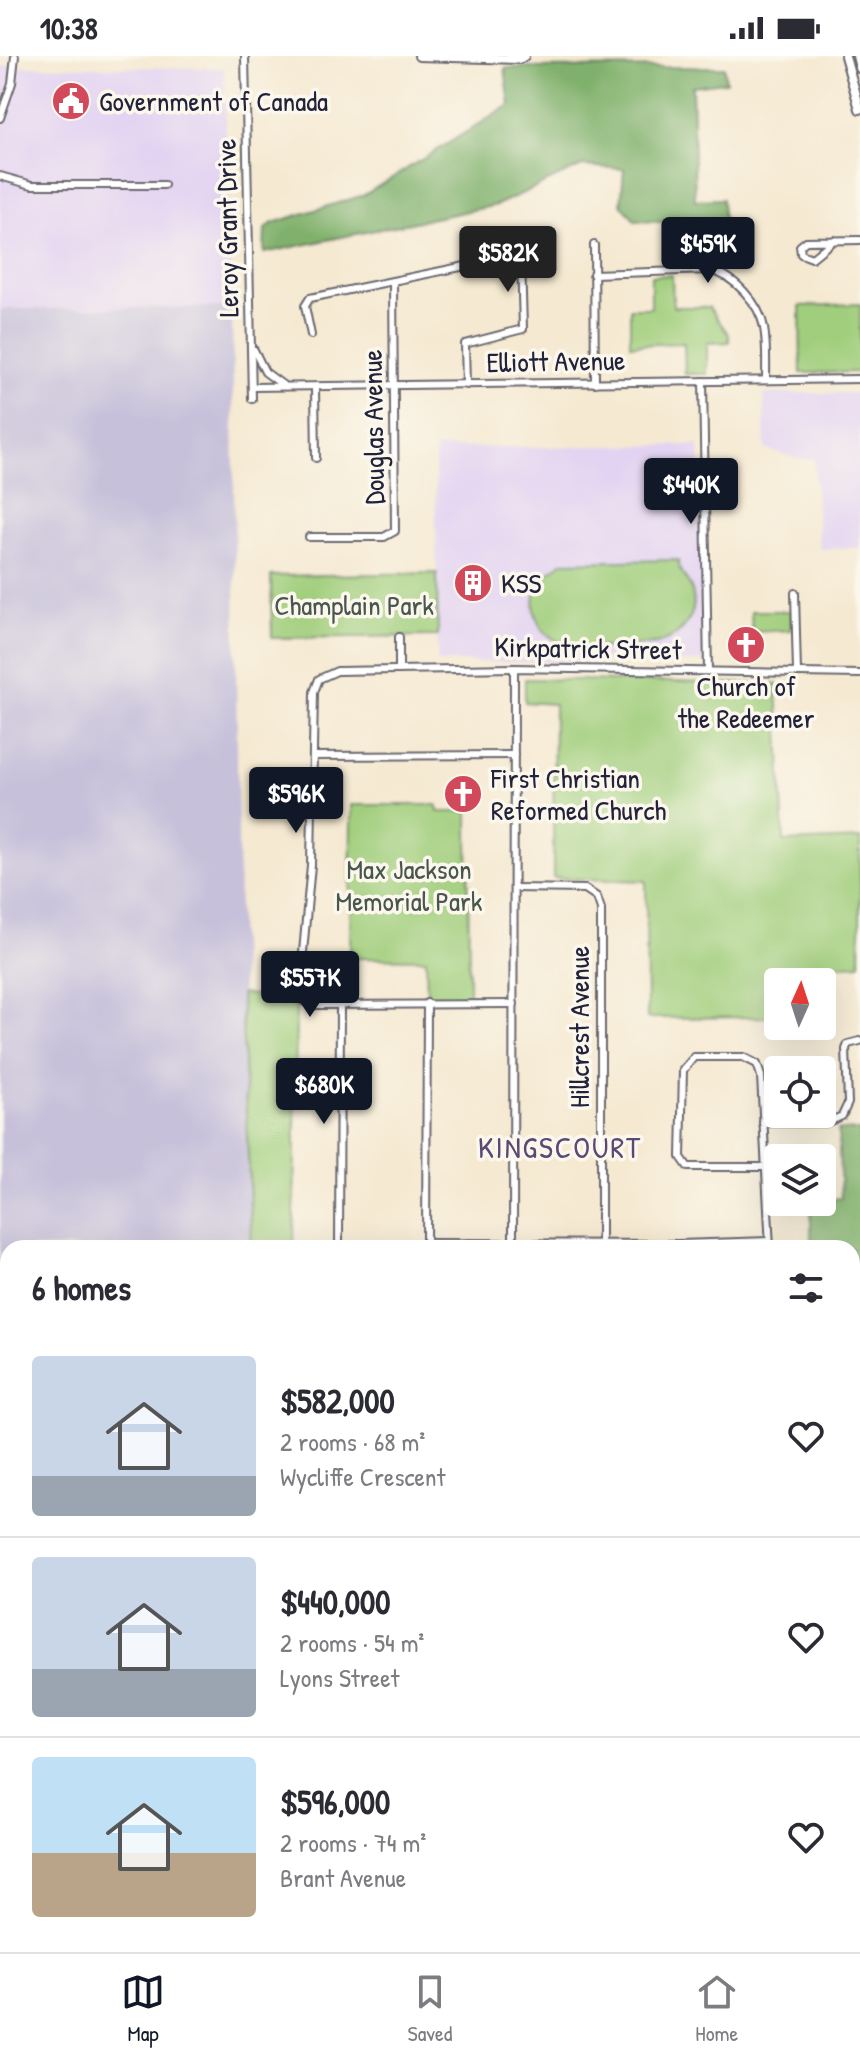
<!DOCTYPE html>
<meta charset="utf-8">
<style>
:root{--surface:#fff;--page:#f2f2f3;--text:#2b2b33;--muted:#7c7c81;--line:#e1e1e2;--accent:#111827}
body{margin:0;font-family:"Patrick Hand",sans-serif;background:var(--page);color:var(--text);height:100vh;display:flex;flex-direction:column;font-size:30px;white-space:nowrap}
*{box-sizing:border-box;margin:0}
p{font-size:26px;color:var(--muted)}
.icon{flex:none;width:44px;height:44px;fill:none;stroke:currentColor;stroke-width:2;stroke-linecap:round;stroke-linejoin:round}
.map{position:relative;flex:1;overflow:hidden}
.sheet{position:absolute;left:0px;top:1184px;width:860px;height:712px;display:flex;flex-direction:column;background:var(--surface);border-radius:24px 24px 0 0;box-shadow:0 8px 32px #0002}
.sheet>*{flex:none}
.needle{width:52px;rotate:3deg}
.tools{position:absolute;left:764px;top:912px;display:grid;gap:16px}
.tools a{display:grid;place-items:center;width:72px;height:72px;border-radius:8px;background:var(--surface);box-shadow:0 8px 32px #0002;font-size:40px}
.price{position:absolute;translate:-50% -68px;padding:0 18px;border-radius:8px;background:var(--accent);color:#fff;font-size:26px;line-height:52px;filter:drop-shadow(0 2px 4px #0008)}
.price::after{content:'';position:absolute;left:50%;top:48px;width:24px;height:18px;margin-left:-12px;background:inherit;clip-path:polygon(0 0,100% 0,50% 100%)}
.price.on{background:#222;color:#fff}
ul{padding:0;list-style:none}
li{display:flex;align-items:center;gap:24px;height:200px;padding:0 32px}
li+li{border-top:2px solid var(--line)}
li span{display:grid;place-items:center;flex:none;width:224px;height:160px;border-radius:8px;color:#555}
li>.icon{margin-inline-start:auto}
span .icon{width:96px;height:96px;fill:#fffc;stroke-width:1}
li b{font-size:34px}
h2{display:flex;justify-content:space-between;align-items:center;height:96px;padding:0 32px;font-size:34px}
.status{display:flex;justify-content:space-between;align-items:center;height:56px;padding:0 40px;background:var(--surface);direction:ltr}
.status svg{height:22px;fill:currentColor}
.dock{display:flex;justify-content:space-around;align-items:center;height:112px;border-top:2px solid var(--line);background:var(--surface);font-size:22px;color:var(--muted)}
.dock a{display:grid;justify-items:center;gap:4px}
.dock .on{color:var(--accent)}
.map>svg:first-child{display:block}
.built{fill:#e3d3f2}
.industrial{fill:#c6c0da}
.green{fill:#a0ce7c;stroke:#61785c;stroke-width:2}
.forest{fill:#80b16c;stroke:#516a54;stroke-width:2}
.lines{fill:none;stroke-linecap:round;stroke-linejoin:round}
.minor-casing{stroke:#6c6870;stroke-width:10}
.major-casing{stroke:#6c6870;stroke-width:12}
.minor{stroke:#fff;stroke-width:6}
.major{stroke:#fff;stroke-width:8}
.labels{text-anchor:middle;stroke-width:7;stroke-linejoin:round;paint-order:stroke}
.poi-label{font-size:28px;fill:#22223b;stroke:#fbf7ec;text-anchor:start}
.street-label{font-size:28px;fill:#22223b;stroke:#fbf7ec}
.park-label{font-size:28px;fill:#48564e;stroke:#fbf7ec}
.neighbourhood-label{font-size:30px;letter-spacing:2px;fill:#5a4a73;stroke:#fbf7ec}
</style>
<div class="status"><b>10:38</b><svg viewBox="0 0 49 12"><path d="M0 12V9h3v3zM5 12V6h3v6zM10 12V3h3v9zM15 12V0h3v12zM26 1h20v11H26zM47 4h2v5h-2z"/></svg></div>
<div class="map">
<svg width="860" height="1896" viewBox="0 0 860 1896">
<rect width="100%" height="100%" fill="#fbf7ec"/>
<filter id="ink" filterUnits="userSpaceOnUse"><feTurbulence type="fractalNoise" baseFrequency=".0125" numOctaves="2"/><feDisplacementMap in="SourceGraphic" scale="16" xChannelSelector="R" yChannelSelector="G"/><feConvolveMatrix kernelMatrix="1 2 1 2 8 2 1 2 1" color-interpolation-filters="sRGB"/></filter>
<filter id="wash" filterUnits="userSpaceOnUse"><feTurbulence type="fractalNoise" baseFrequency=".006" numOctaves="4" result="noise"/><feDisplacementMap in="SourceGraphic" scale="32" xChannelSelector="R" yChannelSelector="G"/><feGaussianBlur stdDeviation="1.8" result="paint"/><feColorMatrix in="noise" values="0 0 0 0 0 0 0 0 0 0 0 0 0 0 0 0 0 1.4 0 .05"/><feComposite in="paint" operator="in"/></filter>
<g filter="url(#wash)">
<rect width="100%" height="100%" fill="#f5e9d1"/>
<g class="built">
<polygon points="0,10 224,12 232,251 0,253"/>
<polygon points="860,337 860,492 819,493 814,403 798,403 765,393 764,338"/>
<polygon points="699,389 704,606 438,606 435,392"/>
<rect x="0" y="1727" width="8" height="60"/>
<polygon points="38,1888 95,1888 103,1896 32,1896"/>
</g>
<g class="industrial">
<polygon points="232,251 239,859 252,1192 8,1192 8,1483 0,1482 0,253"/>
<polygon points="852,1325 860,1325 860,1535 852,1536"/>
</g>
<g class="green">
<polygon points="672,219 673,251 709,251 729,279 729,286 707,287 707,318 685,318 684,287 630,289 630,252 651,252 651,220"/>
<polygon points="860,248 860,316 801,317 800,250"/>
<path d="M678,504c0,11 5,13 10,22 16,29 -5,54 -32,62 -34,1 -105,16 -119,-25 -4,-12 -4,-26 3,-36 5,-10 16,-14 21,-21z"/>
<polygon points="437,517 438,580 272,582 271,520"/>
<polygon points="751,555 791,555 791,574 752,576"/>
<polygon points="525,623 777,628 784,786 860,783 860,908 792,911 791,926 778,926 778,961 647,962 646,825 553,822 554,648 525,646"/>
<polygon points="351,749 437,749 438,756 468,756 469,942 427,942 426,903 350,902"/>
<polygon points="241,938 290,942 296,953 294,1192 252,1192"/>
<rect x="852" y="1681" width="8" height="73"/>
<polygon points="435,1888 730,1888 730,1896 436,1896"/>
</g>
<g class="forest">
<polygon points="724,11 726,26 692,30 695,144 722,143 724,169 635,165 621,148 624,113 582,110 497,149 264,197 265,173 273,167 364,139 510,49 505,12"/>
<polygon points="838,1074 860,1075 860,1323 852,1323 852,1192 811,1192 811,1146 841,1142"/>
</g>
</g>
<g filter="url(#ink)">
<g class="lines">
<g class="minor-casing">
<g id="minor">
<polyline points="245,0 252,343"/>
<polyline points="0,62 12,27 15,0"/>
<polyline points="0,120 32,129 164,129"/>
<polyline points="834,184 812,202 801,198 800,190 806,185 860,184"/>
<polyline points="594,189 595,327"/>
<path d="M593,218l116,-4c24,4 51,34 55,58 3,17 2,35 2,52"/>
<polyline points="311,279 305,250 310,242 514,200 521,202 523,273 465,288 466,329"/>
<polyline points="254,294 265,316 284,330"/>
<polyline points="703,325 708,615"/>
<polyline points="252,331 860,323"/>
<polyline points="315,332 316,402"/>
<polyline points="309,481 384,481 395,475 393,226"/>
<polyline points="795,537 797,617"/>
<polyline points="399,581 399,614"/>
<polyline points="313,700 514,699"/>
<polyline points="514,832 585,833 597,841 601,853 601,1187"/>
<polyline points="514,948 316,949 303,945 300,929 311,809 314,636 319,623 337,615 514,612 860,618"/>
<polyline points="763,1067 826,1067 842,1060 848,1047 846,993 848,988 860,985"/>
<polyline points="764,1111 688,1111 681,1101 683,1014 694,1001 743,1001 757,1008 761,1020 770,1192"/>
<polyline points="426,1187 680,1188 769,1185"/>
<polyline points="339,1192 340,948"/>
<polyline points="426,1192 427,947"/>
<polyline points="513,1192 514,612"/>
<polyline points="852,1624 860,1624"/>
<polyline points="0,1867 8,1854"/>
<polyline points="852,1884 860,1883"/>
<polyline points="355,1888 355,1896"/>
<polyline points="431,1888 432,1896"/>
<polyline points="738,1888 738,1896"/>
<polyline points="75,1896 75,1895"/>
<polyline points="175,1896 176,1888"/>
</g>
</g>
<g class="major-casing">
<g id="major">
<polyline points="419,0 519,3 524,0"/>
<polyline points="845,0 860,53"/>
<polyline points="857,0 860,12"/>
<polyline points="0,1715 8,1715"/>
<polyline points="0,1789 8,1789"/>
<polyline points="852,1797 860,1797"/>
</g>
</g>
<use href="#minor" class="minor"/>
<use href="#major" class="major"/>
</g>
</g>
<defs>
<g id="civic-disc" transform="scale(2)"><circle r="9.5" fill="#d1495b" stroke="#fbf7ec"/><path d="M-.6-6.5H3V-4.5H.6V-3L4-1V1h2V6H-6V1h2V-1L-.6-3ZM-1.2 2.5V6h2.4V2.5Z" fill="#fff"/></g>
<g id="building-disc" transform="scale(2)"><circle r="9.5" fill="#d1495b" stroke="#fbf7ec"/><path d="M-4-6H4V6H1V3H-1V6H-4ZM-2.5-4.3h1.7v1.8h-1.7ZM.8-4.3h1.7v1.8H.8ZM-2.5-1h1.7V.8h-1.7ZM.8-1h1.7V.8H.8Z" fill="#fff"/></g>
<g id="church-disc" transform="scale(2)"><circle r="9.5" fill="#d1495b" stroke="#fbf7ec"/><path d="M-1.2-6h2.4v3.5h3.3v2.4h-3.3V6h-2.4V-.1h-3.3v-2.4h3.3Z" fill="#fff"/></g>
</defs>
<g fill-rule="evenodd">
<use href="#civic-disc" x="71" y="45"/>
<use href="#building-disc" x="473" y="527"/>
<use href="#church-disc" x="746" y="589"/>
<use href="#church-disc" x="463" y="738"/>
</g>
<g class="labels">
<g class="poi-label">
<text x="99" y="55">Government of Canada</text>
<text x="501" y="537">KSS</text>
<text x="746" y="640" text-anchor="middle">Church of<tspan x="746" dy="32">the Redeemer</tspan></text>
<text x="491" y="732">First Christian<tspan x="491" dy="32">Reformed Church</tspan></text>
</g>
<g class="street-label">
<text transform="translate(227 172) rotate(-91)" y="10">Leroy Grant Drive</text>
<text transform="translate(556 305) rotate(-1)" y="10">Elliott Avenue</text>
<text transform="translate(373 371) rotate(-91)" y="10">Douglas Avenue</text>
<text transform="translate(588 592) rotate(1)" y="10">Kirkpatrick Street</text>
<text transform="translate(579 971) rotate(-90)" y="10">Hillcrest Avenue</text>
</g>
<g class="park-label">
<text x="354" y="559">Champlain Park</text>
<text x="409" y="823">Max Jackson<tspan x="409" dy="32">Memorial Park</tspan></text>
</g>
<g class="neighbourhood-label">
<text x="560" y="1102">KINGSCOURT</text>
</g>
</g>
</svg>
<div class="tools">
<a><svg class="needle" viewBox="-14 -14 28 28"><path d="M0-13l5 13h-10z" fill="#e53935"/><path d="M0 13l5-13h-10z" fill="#7c7c81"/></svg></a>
<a><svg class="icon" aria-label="locate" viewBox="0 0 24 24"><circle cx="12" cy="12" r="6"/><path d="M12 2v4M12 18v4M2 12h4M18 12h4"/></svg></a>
<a><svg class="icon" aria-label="layers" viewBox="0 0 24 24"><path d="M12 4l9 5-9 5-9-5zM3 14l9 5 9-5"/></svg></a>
</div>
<b class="price" style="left:708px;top:229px">$459K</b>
<b class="price on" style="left:508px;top:238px">$582K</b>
<b class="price" style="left:691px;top:470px">$440K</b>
<b class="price" style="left:296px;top:779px">$596K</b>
<b class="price" style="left:310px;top:963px">$557K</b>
<b class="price" style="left:324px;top:1070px">$680K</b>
<section class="sheet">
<h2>6 homes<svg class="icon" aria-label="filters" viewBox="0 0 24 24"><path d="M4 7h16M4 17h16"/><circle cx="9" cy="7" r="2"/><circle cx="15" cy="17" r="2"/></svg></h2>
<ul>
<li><span style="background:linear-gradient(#c9d6e8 75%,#9aa5b1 0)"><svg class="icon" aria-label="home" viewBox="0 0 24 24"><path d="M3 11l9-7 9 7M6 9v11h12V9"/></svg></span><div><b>$582,000</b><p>2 rooms · 68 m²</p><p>Wycliffe Crescent</p></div><svg class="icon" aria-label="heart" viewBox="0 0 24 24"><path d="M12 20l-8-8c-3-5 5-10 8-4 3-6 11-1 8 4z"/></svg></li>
<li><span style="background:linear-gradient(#c9d6e8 70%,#9aa5b1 0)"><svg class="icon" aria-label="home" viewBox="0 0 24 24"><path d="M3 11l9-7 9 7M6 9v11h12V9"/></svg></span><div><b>$440,000</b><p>2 rooms · 54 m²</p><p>Lyons Street</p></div><svg class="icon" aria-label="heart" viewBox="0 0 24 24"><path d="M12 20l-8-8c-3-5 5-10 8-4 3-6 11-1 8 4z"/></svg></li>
<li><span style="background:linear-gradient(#bfe0f5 60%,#b9a48a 0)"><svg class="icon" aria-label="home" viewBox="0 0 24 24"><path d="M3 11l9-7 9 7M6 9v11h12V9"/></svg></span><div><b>$596,000</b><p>2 rooms · 74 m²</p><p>Brant Avenue</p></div><svg class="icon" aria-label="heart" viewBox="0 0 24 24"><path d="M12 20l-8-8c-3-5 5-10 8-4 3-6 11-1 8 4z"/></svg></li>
</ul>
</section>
</div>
<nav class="dock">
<a class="on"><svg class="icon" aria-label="map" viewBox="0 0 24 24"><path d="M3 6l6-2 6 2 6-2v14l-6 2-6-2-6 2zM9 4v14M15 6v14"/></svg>Map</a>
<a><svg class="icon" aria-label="saved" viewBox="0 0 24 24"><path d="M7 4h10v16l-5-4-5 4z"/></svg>Saved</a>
<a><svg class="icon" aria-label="home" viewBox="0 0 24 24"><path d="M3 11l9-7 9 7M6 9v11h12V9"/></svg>Home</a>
</nav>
